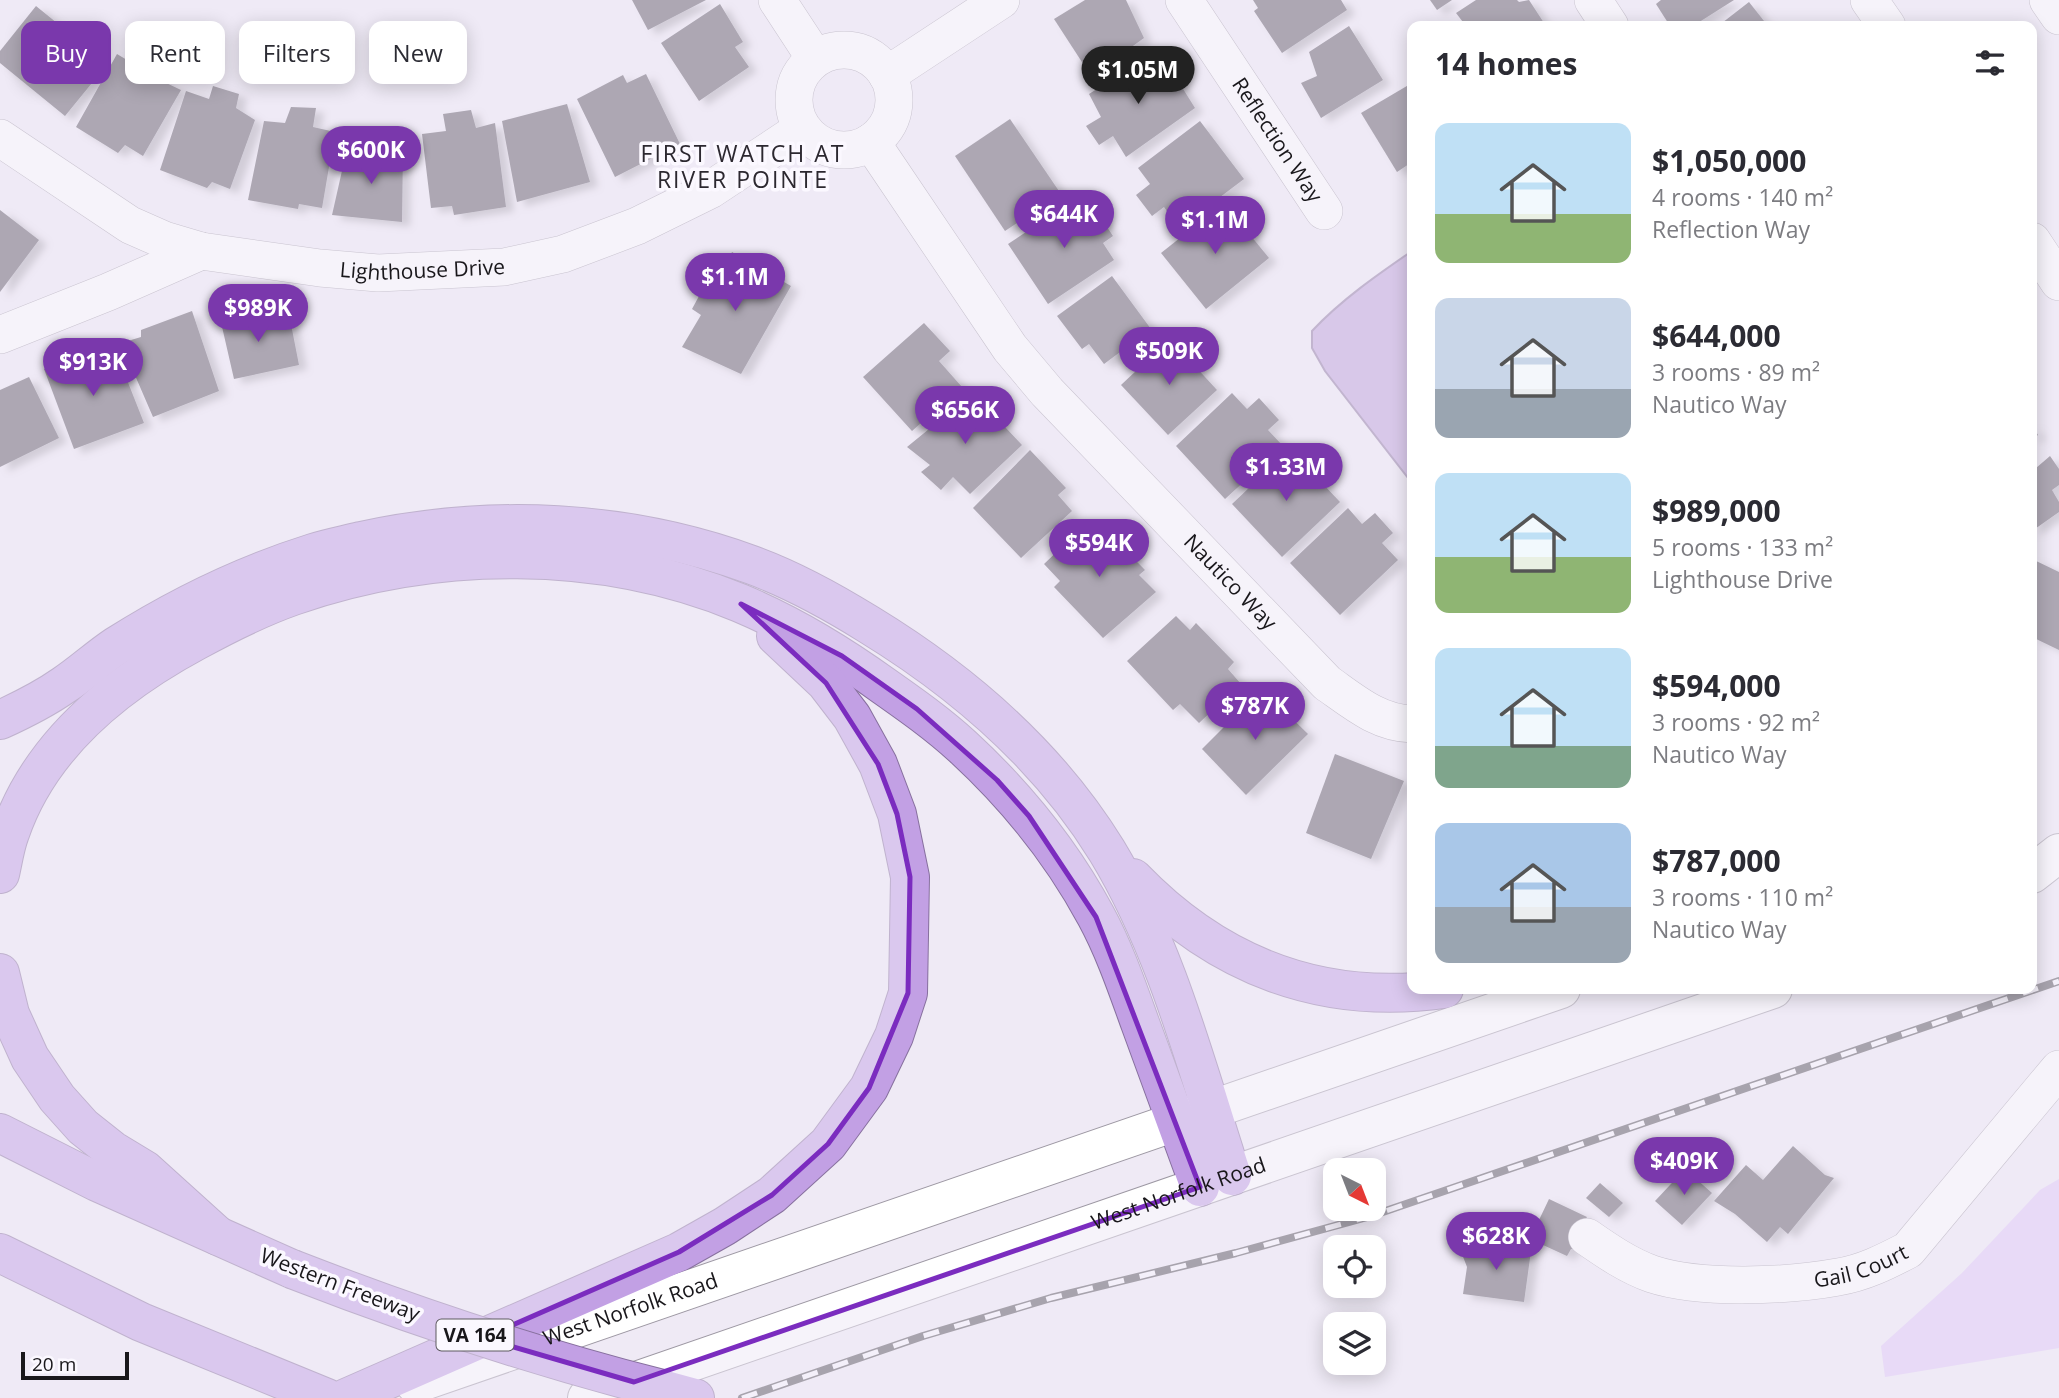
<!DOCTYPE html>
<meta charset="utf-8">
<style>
:root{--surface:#fff;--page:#f2f2f3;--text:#2b2b33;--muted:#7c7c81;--accent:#7a38ac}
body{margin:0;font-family:"Open Sans",sans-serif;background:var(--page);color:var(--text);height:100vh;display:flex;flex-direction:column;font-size:26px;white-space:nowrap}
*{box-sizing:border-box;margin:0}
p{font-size:23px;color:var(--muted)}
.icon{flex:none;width:38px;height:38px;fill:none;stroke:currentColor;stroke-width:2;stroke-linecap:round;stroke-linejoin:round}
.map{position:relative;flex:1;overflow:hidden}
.panel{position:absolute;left:1407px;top:21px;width:630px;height:973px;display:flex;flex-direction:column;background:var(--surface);border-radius:14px;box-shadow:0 4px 18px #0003}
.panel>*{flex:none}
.hud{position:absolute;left:21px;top:21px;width:665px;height:63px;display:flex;gap:14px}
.needle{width:46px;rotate:138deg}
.tools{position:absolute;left:1323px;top:1158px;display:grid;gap:14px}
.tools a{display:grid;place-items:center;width:63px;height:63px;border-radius:14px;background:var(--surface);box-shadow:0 4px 18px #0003;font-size:35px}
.scale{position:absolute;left:21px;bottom:18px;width:108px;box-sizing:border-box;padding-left:7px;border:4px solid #19171b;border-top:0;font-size:19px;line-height:24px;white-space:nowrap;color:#19171b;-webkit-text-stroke:5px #fbf8ff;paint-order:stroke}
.price{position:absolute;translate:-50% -60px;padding:0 16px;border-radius:24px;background:var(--accent);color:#fff;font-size:23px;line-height:46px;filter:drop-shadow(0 2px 4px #0008)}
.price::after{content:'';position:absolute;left:50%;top:42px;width:21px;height:16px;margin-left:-10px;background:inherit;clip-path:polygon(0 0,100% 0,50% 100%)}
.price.active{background:#222;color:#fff}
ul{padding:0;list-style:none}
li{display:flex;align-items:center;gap:21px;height:175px;padding:0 28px}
li span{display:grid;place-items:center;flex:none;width:196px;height:140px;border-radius:14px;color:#555}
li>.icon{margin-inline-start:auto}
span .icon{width:84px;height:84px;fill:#fffc;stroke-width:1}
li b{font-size:30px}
h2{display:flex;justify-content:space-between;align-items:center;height:84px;padding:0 28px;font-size:30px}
.chip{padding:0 24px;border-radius:14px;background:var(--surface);box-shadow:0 4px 18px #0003;font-size:24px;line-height:63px}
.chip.active{background:var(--accent);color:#fff}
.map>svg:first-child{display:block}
.green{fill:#dfc8f8}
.water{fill:#bd9fda;stroke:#8c76a1;stroke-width:2}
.building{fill:#5d5862;filter:url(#shadow)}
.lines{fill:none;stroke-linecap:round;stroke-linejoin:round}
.street-casing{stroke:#9d98a3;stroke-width:38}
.secondary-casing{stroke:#9d98a3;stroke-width:40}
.highway-casing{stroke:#87709e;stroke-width:40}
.street{stroke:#fff;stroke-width:37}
.secondary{stroke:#fff;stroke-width:38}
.highway{stroke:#c2a0e4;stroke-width:38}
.rail-casing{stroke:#514e54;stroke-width:8}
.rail{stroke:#fbf8ff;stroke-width:5;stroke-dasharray:16;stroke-linecap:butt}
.highway-bridge-casing{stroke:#87709e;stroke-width:40;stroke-linecap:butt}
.highway-bridge{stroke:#c2a0e4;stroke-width:38}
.marked{fill:none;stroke:#7b2cbf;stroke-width:5;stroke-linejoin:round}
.labels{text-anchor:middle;stroke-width:7;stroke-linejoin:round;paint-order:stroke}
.shield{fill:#fbf8ff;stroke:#5d5a5f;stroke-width:2}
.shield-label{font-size:19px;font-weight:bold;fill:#19171b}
.street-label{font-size:21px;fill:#19171b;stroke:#fbf8ff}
.neighbourhood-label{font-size:23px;letter-spacing:2px;fill:#2c2830;stroke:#fbf8ff}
</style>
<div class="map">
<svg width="2059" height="1398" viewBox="0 0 2059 1398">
<defs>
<filter id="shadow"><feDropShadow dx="8" dy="4.5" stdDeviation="3.5" flood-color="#0004"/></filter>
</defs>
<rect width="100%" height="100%" fill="#efeaf5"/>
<polygon class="green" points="2059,1179 2059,1348 1885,1377 1881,1346 1962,1273 2040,1190"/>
<path class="water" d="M1412,251v232l-87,-112 -13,-23v-17c29,-31 65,-56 100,-80z"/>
<g class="building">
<polygon points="632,0 706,0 648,30"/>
<polygon points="1085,0 1126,0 1144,38 1091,76 1054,19"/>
<polygon points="1253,0 1341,0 1347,10 1282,53 1254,11 1258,8"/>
<polygon points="1430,0 1452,0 1437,10"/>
<polygon points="1476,0 1517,0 1519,2 1529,0 1546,26 1466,26 1456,13"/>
<polygon points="1661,0 1734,0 1693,26 1670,26 1656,4"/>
<polygon points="1749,2 1768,26 1718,26"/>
<polygon points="720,4 743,42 735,47 749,67 699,101 661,43"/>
<polygon points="36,6 89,49 86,52 105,67 65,116 0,63 0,51"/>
<polygon points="1349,26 1383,80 1321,118 1301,83 1317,76 1309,52"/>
<polygon points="145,51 168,63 160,80 181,90 143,156 125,145 118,153 76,127 117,54 137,66"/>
<polygon points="1150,55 1162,74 1170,68 1195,108 1126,157 1113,136 1099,145 1086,126 1101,117 1089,94"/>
<polygon points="646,74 680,144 615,177 577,99 623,75 627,83"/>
<polygon points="1412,83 1412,162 1397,172 1361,113"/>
<polygon points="213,86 239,94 236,108 255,120 230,189 212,182 207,188 160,170 186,91 209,99"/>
<polygon points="567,104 590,182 517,202 502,121"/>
<polygon points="291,107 316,108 313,127 335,132 322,208 299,204 298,209 248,200 264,121 285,123"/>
<polygon points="471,110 476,128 495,123 506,207 454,215 452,206 431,208 422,134 446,131 443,114"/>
<polygon points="1010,119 1061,194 1005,231 955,156"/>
<polygon points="1200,121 1244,179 1179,228 1164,207 1152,216 1136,195 1150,184 1138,168"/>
<polygon points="403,151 402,222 332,215 346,153"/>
<polygon points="1074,200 1085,216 1095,209 1113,236 1103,243 1114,260 1048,304 1008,244"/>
<polygon points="1224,203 1269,258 1206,309 1161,253"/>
<polygon points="0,210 39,240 0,292"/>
<polygon points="732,252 791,286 741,374 682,347 701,315 692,309 711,274 720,277"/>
<polygon points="1112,276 1151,329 1104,364 1089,344 1082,349 1057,316"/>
<polygon points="257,306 261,326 290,319 299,365 234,379 220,318"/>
<polygon points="192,311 219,391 153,417 121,343 141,337 141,330"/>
<polygon points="924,323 950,351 939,361 962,387 912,431 863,377"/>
<polygon points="1170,339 1217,390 1168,435 1121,385"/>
<polygon points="91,350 95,362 116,352 144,423 74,449 44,369"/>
<polygon points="29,377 59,438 0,467 0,390"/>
<polygon points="973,393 1022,445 970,494 953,477 941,490 921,472 930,465 907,447"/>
<polygon points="1232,393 1247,409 1259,398 1279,420 1268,430 1283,446 1225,499 1176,446"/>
<polygon points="2032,425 2038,435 2032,439"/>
<polygon points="1290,449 1340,502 1282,557 1232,504"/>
<polygon points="1030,450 1066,488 1058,495 1072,511 1021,558 973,508"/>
<polygon points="2050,456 2059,469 2059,485 2052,490 2059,502 2059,512 2032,531 2032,461 2036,468"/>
<polygon points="1348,508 1362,524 1375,513 1393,533 1382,543 1398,560 1340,615 1290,563"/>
<polygon points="1087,523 1096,532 1103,527 1145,570 1139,575 1156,592 1103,638 1054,587 1060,581 1044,564"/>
<polygon points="2032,559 2059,572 2059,650 2032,637"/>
<polygon points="1176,616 1190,630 1196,623 1234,662 1228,669 1241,684 1199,723 1180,704 1173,710 1127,661"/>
<polygon points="1262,689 1308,734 1246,795 1202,749"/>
<polygon points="1335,754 1404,781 1371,859 1306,833"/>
<polygon points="1793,1146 1825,1175 1834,1178 1788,1234 1780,1227 1767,1242 1735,1214 1714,1201 1746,1165 1763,1180"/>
<polygon points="1685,1169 1712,1193 1682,1225 1655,1201"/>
<polygon points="1600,1183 1623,1203 1609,1217 1586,1198"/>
<polygon points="1549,1199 1587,1217 1582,1225 1586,1227 1574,1249 1571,1249 1567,1256 1530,1239"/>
<polygon points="1470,1243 1531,1251 1524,1302 1463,1294 1467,1267 1462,1254"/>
</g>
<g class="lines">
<g class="street-casing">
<g id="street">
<polyline points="777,0 815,58"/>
<path id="s1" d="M1184,0l140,211"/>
<polyline points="1593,0 1610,26"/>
<polyline points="1869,0 1887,26"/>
<polyline points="2048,0 2059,16"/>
<circle cx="844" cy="100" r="50"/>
<polyline points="887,75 1001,0"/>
<path id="s2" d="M0,138l130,87 34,15 37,11 119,17 58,5 126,-6 59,-13 74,-28 73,-36 92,-61"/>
<path id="s3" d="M871,142l139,206 37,44 280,291c27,19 51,40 85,41"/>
<polyline points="2032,241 2059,282"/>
<polyline points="0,335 108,292 201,251"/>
<path id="s4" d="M1587,1237c20,14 42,29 65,37 48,16 137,12 186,3 25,-4 47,-15 70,-27l151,-181"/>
</g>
</g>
<g class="secondary-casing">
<g id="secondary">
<polyline points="2032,874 2059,853"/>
<path id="s5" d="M415,1384l1146,-395"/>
<path id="s6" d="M587,1398l1186,-409"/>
</g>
</g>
<g class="highway-casing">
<g id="highway">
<path d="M0,720c22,-10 44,-21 64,-35 18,-12 34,-27 52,-39 63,-40 127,-71 197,-93 16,-5 32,-8 48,-12 129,-28 266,-22 391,24 41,15 79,36 116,59 95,58 180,131 239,227 60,99 89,215 125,325"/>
<path d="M0,874c3,-13 5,-28 10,-41 30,-88 106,-149 186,-192 31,-17 63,-33 97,-45 142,-49 307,-51 447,7 50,21 101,52 144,83 27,19 54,38 79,61 52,48 99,106 133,169 18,33 31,71 44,107 20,55 40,109 60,164"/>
<path d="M1133,878c85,88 189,128 311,111"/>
<polyline points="0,973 10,1014 30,1058 57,1098 83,1127 112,1150 145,1170 218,1236"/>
<polyline points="0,1133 97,1182 292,1269"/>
<polyline points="0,1253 141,1322 327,1398"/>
<polyline points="662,1389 695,1398"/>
<polyline points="346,1398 679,1252 725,1226 772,1195 828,1144 869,1088 894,1036 908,993 910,877 897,814 878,764 852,717 826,683 776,636"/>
</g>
</g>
<use href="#street" class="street"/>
<use href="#secondary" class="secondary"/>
<use href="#highway" class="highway"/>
<g class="rail-casing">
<polyline id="rail" points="742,1398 923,1336 1051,1298 1236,1253 1371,1216 2059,981"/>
</g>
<use href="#rail" class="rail"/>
<g class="highway-bridge-casing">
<path id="highway-bridge" d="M292,1269c121,47 244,88 370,120"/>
</g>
<use href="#highway-bridge" class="highway-bridge"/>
</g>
<path d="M0 0H2059V1398H0ZM741,604l101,52 75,53 80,71 32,36 67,101 104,270 -566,195 -151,-44 196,-86 93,-57 56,-51 41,-56 39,-95 2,-116 -13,-63 -19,-50 -52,-81z" fill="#efeaf5" fill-opacity=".55" fill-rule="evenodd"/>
<path class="marked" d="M741,604l101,52 75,53 80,71 32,36 67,101 104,270 -566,195 -151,-44 196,-86 93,-57 56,-51 41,-56 39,-95 2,-116 -13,-63 -19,-50 -52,-81z"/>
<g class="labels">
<rect class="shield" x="436.5" y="1319.5" width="77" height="31" rx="5"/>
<g class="shield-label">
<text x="475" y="1342">VA 164</text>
</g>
<g class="street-label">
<text dy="7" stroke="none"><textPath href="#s1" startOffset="168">Reflection Way</textPath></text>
<text dy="7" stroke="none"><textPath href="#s2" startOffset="455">Lighthouse Drive</textPath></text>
<text dy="7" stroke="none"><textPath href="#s3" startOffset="570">Nautico Way</textPath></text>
<text dy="7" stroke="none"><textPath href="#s6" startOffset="626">West Norfolk Road</textPath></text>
<text dy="7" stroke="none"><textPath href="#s4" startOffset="287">Gail Court</textPath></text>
<text transform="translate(340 1285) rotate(21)" y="7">Western Freeway</text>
<text dy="7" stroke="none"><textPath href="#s5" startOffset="228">West Norfolk Road</textPath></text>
</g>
<g class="neighbourhood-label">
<text x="743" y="162">FIRST WATCH AT<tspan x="743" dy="26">RIVER POINTE</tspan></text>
</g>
</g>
</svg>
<div class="tools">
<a><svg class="needle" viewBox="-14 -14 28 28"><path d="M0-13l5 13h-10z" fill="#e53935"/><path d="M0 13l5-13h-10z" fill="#7c7c81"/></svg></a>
<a><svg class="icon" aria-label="locate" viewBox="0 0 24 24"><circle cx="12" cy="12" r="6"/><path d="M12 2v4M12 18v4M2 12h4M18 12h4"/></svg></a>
<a><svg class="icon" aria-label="layers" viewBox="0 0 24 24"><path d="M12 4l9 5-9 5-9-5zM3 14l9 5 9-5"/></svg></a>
</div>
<div class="scale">20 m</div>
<b class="price active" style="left:1138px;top:106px">$1.05M</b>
<b class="price" style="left:371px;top:186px">$600K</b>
<b class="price" style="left:1064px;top:250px">$644K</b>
<b class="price" style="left:1215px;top:256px">$1.1M</b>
<b class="price" style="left:735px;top:313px">$1.1M</b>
<b class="price" style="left:258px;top:344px">$989K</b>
<b class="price" style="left:1169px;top:387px">$509K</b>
<b class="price" style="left:93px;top:398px">$913K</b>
<b class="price" style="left:965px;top:446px">$656K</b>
<b class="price" style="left:1286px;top:503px">$1.33M</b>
<b class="price" style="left:1099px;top:579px">$594K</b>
<b class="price" style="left:1255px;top:742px">$787K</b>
<b class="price" style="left:1684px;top:1197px">$409K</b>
<b class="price" style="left:1496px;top:1272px">$628K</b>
<div class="hud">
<a class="chip active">Buy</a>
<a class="chip">Rent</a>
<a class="chip">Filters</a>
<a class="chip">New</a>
</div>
<section class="panel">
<h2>14 homes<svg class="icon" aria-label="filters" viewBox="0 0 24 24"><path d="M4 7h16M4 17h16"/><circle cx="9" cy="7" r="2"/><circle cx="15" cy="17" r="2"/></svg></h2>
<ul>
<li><span style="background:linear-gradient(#bfe0f5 65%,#8fb573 0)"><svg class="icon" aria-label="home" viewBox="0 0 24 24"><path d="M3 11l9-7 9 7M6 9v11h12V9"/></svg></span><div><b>$1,050,000</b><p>4 rooms · 140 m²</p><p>Reflection Way</p></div></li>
<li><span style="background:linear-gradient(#c9d6e8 65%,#9aa5b1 0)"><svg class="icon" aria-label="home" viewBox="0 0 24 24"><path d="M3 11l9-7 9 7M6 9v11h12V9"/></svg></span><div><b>$644,000</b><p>3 rooms · 89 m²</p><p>Nautico Way</p></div></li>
<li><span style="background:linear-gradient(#bfe0f5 60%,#8fb573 0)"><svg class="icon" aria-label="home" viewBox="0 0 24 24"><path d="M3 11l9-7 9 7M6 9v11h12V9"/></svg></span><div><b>$989,000</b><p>5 rooms · 133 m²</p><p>Lighthouse Drive</p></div></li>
<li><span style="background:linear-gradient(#bfe0f5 70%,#7fa58c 0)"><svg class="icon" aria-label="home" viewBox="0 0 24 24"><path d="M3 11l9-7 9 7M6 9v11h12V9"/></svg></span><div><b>$594,000</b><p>3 rooms · 92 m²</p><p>Nautico Way</p></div></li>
<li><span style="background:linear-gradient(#a9c7e8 60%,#9aa5b1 0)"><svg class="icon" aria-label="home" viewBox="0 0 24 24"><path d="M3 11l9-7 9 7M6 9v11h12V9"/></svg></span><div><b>$787,000</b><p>3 rooms · 110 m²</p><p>Nautico Way</p></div></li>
</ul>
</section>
</div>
